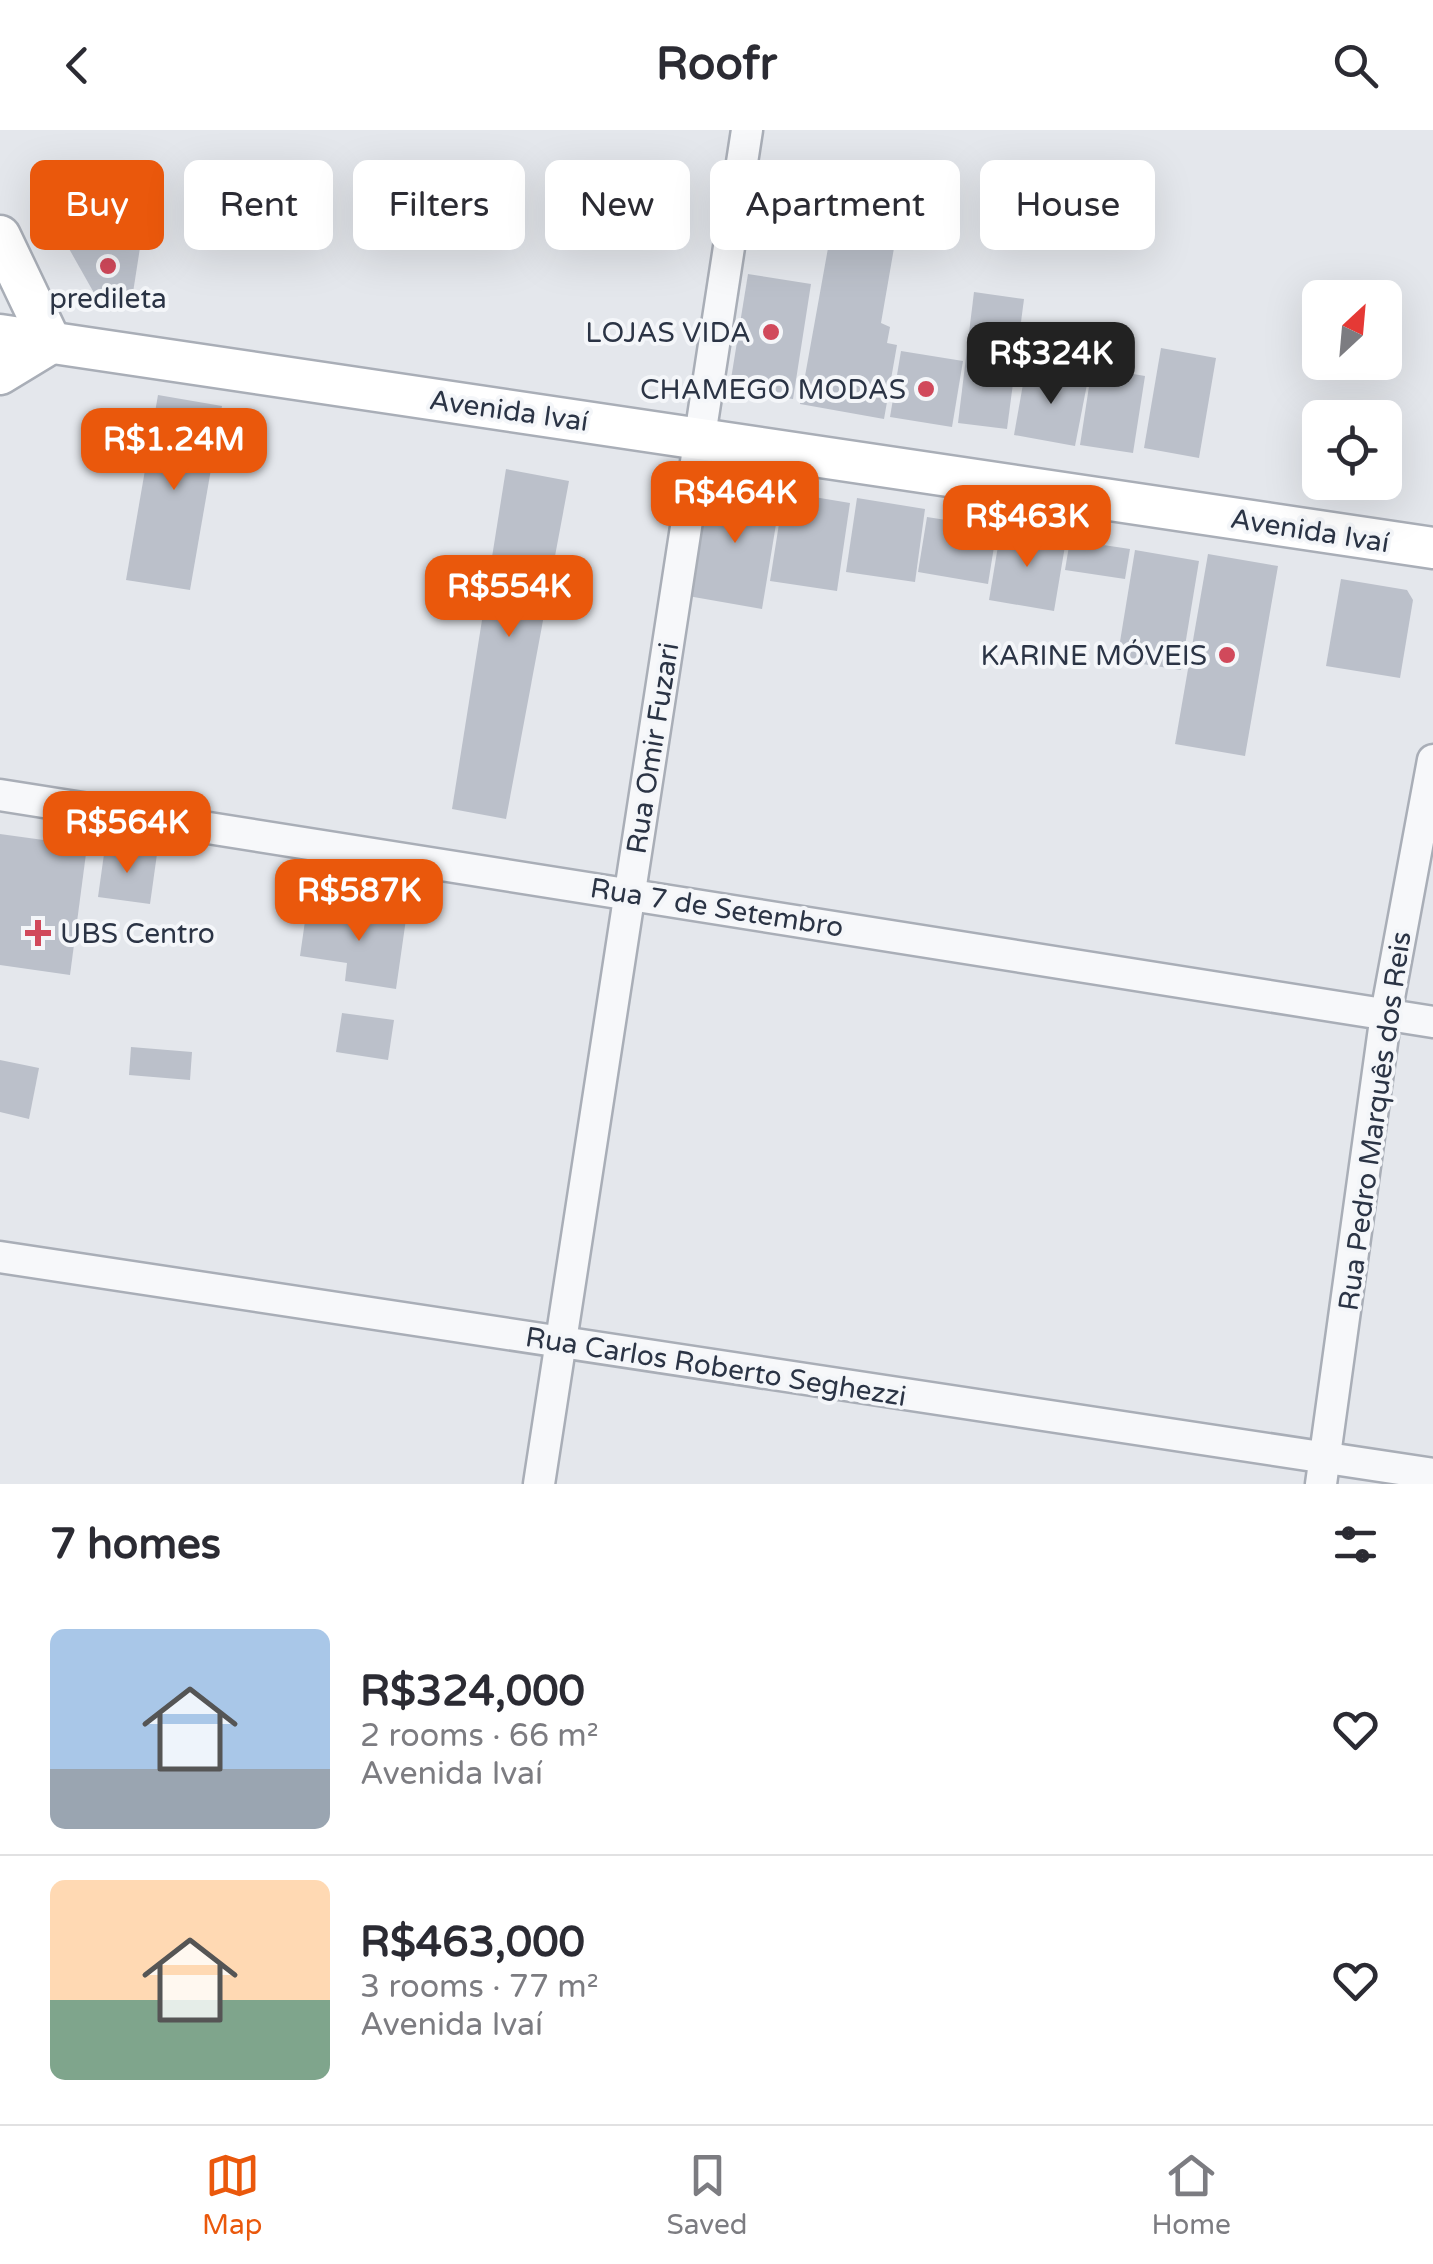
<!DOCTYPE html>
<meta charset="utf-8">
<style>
:root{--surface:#fff;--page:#f7f7f7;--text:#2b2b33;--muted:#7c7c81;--line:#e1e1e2;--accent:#ea580c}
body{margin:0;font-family:"Varela Round",sans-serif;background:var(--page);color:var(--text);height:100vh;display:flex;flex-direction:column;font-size:38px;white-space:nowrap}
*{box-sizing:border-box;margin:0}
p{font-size:32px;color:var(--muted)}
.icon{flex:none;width:55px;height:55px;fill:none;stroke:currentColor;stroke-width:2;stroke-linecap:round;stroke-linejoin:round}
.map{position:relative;height:1354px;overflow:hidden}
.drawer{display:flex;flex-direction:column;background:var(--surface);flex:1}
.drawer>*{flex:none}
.top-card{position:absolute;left:30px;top:30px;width:1375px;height:90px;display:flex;gap:20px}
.needle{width:65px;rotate:26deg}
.tools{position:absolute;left:1302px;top:150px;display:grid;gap:20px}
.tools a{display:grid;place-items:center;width:100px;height:100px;border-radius:15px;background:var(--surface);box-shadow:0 10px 40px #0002;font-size:50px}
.price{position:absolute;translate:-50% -85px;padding:0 22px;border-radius:20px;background:var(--accent);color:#fff;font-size:32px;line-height:65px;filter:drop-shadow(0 2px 5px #0008)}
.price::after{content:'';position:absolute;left:50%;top:60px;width:30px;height:22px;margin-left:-15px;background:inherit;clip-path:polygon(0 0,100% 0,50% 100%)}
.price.selected{background:#222;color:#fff}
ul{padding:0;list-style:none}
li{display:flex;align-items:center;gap:30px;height:250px;padding:0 50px}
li+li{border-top:2px solid var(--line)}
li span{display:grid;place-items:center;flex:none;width:280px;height:200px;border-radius:15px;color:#555}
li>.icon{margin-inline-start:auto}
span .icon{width:120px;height:120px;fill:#fffc;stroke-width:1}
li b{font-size:42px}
h2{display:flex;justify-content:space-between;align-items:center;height:120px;padding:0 50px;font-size:42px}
.tag{padding:0 35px;border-radius:15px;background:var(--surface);box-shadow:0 10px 40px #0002;font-size:35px;line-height:90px}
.tag.selected{background:var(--accent);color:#fff}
header{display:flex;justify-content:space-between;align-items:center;height:130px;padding:0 50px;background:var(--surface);font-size:45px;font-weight:800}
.dock{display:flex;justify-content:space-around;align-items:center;height:140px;border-top:2px solid var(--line);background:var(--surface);font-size:28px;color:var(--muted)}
.dock a{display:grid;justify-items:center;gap:5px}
.dock .selected{color:var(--accent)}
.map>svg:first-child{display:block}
.building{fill:#bbc0ca}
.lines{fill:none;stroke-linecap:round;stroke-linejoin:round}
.street-casing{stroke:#a9aeb7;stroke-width:35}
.secondary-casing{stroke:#a9aeb7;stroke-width:45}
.street{stroke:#f7f8fa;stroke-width:30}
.secondary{stroke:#fff;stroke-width:40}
.poi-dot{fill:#d1495b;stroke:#f4f6f9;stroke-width:4}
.labels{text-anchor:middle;stroke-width:8;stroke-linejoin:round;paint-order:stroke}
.poi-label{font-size:28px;fill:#2b3445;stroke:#f4f6f9;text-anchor:end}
.street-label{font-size:28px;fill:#2b3445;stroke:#f4f6f9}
</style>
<header><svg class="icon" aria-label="back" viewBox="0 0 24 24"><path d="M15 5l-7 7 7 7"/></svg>Roofr<svg class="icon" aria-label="search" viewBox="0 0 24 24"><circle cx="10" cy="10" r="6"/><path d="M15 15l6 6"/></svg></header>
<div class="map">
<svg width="1433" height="1354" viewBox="0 0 1433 1354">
<rect width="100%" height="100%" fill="#e4e7ec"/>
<g class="building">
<polygon points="149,60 132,169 94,163 63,108"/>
<polygon points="830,107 894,118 881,193 890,197 887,213 897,215 884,289 800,274"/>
<polygon points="748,144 811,154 793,269 739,261 731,249"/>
<polygon points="974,162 1024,169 1007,299 958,293"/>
<polygon points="1161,218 1216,228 1199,328 1144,318"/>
<polygon points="901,221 963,231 952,297 890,287"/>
<polygon points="1026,237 1088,249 1075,316 1014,305"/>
<polygon points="1092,237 1145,246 1133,323 1080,315"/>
<polygon points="158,265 222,276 190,460 126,450"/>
<polygon points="506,339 569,351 506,689 452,679"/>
<polygon points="719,354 781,364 762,479 688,466 706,361"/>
<polygon points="784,362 850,373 837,461 770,451"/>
<polygon points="857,368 925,379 915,452 846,442"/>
<polygon points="927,387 997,398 988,454 918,442"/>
<polygon points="1001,398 1066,410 1054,481 989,470"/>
<polygon points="1070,410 1130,419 1125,449 1065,440"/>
<polygon points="1135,420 1199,431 1181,540 1117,530"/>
<polygon points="1208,424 1278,436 1245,626 1175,614"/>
<polygon points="1341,449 1407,460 1413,470 1400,548 1326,536"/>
<polygon points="0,704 87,716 70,845 0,835"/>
<polygon points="105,717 157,724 150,774 98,767"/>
<polygon points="355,775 407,782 396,859 345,851 347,833 300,826 306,784 353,790"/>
<polygon points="342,883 394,890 388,930 336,922"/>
<polygon points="131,917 192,922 190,950 129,945"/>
<polygon points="0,930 39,938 29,989 0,982"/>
</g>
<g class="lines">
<g class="street-casing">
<g id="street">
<polyline points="0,665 1433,892"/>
<polyline points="0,1127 1433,1344"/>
<polyline points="539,1354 747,0"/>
<polyline points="1321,1354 1386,884 1433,630"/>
</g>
</g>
<g class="secondary-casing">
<g id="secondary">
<polyline points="0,106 51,213"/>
<polyline points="0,205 1433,418"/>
<polyline points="0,244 51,213"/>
</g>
</g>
<use href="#street" class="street"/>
<use href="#secondary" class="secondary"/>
</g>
<g class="poi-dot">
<circle cx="108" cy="136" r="10"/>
<circle cx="771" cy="202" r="10"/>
<circle cx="926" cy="259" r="10"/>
<circle cx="1227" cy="525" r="10"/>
<path d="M33 788h10v10h10v10h-10v10h-10v-10h-10v-10h10z"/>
</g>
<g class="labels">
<g class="poi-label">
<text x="108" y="178" text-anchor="middle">predileta</text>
<text x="751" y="212">LOJAS VIDA</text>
<text x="906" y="269">CHAMEGO MODAS</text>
<text x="1207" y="535">KARINE MÓVEIS</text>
<text x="60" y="813" text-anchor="start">UBS Centro</text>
</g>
<g class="street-label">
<text transform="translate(509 280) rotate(8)" y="10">Avenida Ivaí</text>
<text transform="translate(1310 400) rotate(9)" y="10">Avenida Ivaí</text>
<text transform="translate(652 618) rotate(-81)" y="10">Rua Omir Fuzari</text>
<text transform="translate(717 777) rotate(9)" y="10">Rua 7 de Setembro</text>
<text transform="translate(1374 991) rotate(-82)" y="10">Rua Pedro Marquês dos Reis</text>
<text transform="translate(716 1236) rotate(9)" y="10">Rua Carlos Roberto Seghezzi</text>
</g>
</g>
</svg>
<div class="tools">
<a><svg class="needle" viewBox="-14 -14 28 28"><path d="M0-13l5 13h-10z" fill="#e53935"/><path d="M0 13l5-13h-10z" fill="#7c7c81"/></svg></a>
<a><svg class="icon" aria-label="locate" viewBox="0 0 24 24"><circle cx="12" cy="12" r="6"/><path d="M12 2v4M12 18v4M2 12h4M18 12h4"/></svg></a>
</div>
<b class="price selected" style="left:1051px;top:277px">R$324K</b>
<b class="price" style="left:174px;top:363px">R$1.24M</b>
<b class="price" style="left:735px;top:416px">R$464K</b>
<b class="price" style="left:1027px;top:440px">R$463K</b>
<b class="price" style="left:509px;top:510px">R$554K</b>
<b class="price" style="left:127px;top:746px">R$564K</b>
<b class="price" style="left:359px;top:814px">R$587K</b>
<div class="top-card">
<a class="tag selected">Buy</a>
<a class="tag">Rent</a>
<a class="tag">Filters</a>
<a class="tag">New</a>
<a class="tag">Apartment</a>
<a class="tag">House</a>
</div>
</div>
<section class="drawer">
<h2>7 homes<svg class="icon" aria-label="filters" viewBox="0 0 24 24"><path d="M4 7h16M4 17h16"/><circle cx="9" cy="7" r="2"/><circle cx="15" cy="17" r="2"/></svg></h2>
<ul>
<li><span style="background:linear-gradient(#a9c7e8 70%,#9aa5b1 0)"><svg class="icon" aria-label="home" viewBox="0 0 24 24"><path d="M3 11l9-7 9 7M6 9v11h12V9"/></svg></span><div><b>R$324,000</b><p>2 rooms · 66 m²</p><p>Avenida Ivaí</p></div><svg class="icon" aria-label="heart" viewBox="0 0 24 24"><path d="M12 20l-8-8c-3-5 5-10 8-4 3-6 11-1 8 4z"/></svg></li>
<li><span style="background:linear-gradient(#ffd9b3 60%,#7fa58c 0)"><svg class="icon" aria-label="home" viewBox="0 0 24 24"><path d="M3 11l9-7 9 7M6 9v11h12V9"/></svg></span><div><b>R$463,000</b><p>3 rooms · 77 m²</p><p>Avenida Ivaí</p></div><svg class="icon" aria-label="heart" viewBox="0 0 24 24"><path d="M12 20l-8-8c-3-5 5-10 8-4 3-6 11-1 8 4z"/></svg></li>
</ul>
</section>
<nav class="dock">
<a class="selected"><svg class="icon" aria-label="map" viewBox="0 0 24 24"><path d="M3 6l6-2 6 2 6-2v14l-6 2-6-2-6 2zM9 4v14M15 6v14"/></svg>Map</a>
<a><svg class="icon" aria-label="saved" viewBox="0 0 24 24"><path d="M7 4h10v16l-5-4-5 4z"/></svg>Saved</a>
<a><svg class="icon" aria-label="home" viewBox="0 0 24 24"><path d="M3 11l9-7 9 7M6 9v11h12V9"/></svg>Home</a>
</nav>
